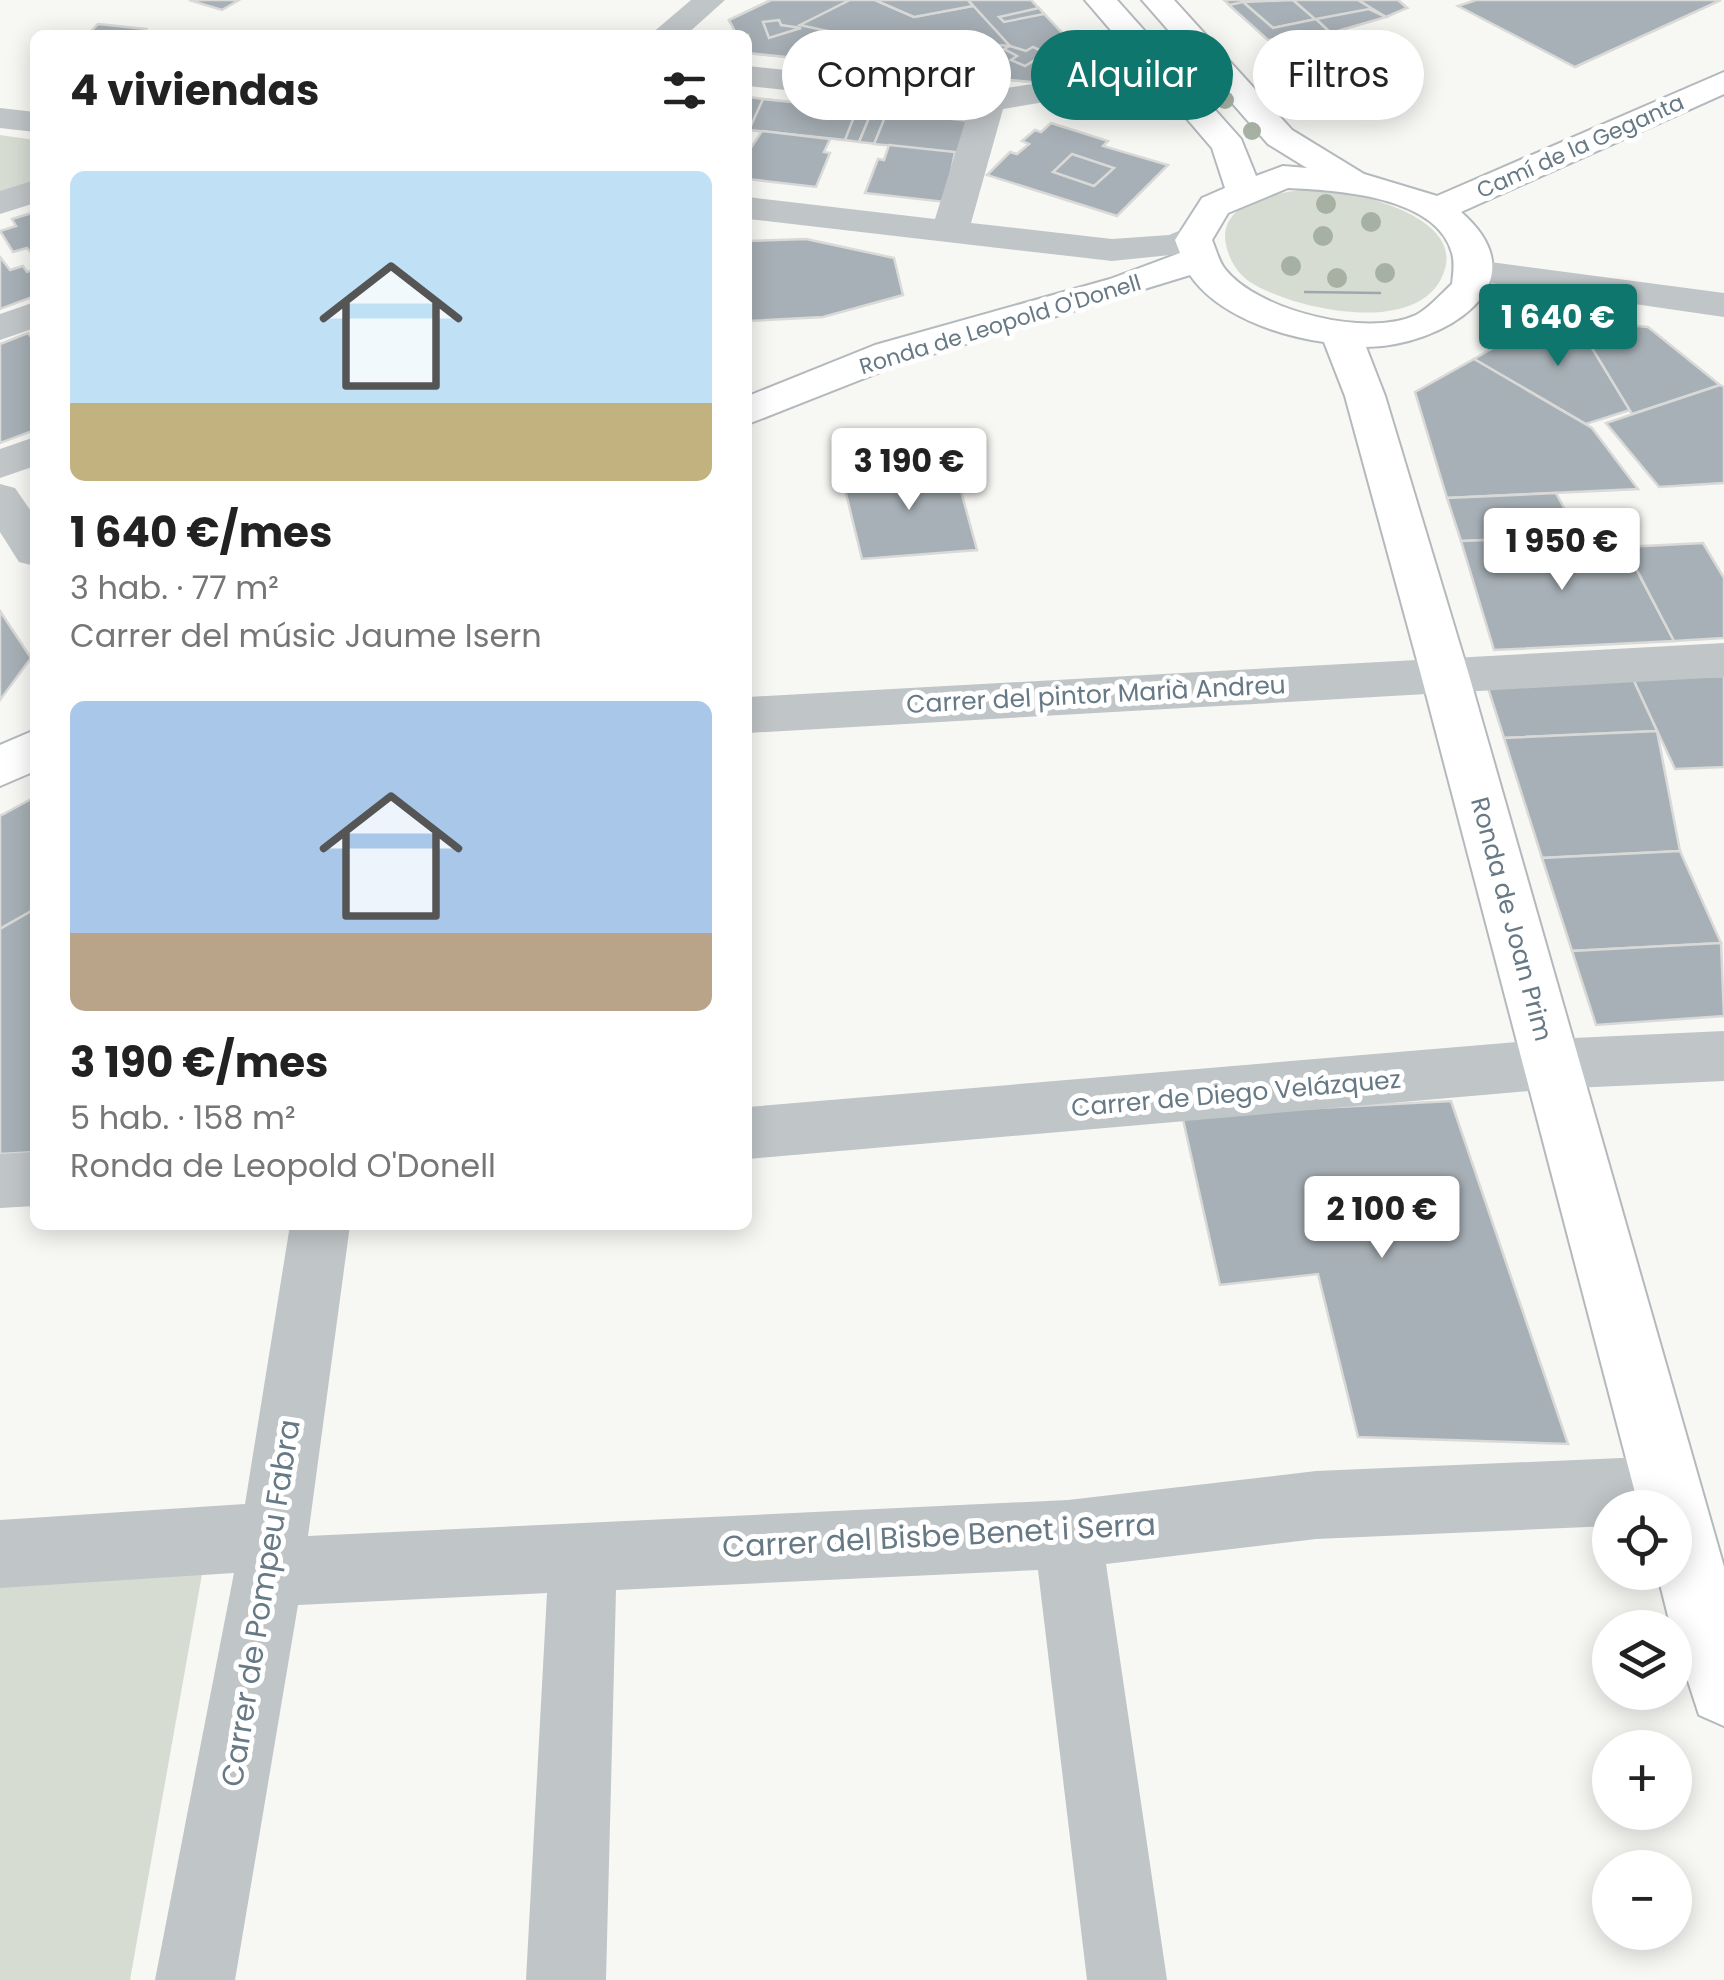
<!DOCTYPE html>
<html lang="es">
<meta charset="utf-8">
<style>
:root{--surface:#fff;--page:#f6f6f6;--text:#222;--muted:#767676;--accent:#0f766e}
body{margin:0;font-family:Poppins,sans-serif;background:var(--page);color:var(--text);height:100vh;display:flex;flex-direction:column;font-size:38px;white-space:nowrap}
*{box-sizing:border-box;margin:0}
p{font-size:32px;color:var(--muted)}
.icon{flex:none;width:55px;height:55px;fill:none;stroke:currentColor;stroke-width:2;stroke-linecap:round;stroke-linejoin:round}
.map{position:relative;flex:1;overflow:hidden}
.drawer{position:absolute;left:30px;top:30px;width:722px;height:1200px;display:flex;flex-direction:column;background:var(--surface);border-radius:15px;box-shadow:0 5px 25px #0003}
.drawer>*{flex:none}
.banner{position:absolute;left:782px;top:30px;width:790px;height:90px;display:flex;gap:20px}
.tools{position:absolute;left:1592px;top:1490px;display:grid;gap:20px}
.tools a{display:grid;place-items:center;width:100px;height:100px;border-radius:50%;background:var(--surface);box-shadow:0 5px 25px #0003;font-size:50px}
.price{position:absolute;translate:-50% -85px;padding:0 22px;border-radius:10px;background:#fff;color:#222;font-size:32px;line-height:65px;filter:drop-shadow(0 2px 5px #0008)}
.price::after{content:'';position:absolute;left:50%;top:60px;width:30px;height:22px;margin-left:-15px;background:inherit;clip-path:polygon(0 0,100% 0,50% 100%)}
.price.on{background:var(--accent);color:#fff}
ul{padding:0;list-style:none}
li{display:grid;align-content:center;gap:20px;height:530px;padding:0 40px}
li span{display:grid;place-items:center;height:310px;border-radius:15px;color:#555}
li>.icon{margin-inline-start:auto}
span .icon{width:180px;height:180px;fill:#fffc;stroke-width:1}
li b{font-size:42px}
h2{display:flex;justify-content:space-between;align-items:center;height:120px;padding:0 40px;font-size:42px}
.pill{padding:0 35px;border-radius:45px;background:var(--surface);box-shadow:0 5px 25px #0003;font-size:35px;line-height:90px}
.pill.on{background:var(--accent);color:#fff}
.map>svg:first-child{display:block}
.green{fill:#d7dcd3}
.building{fill:#a7b0b6;stroke:#d9d9d7;stroke-width:2.5}
.lines{fill:none;stroke-linecap:round;stroke-linejoin:round}
.secondary-casing{stroke:#b3b9bd;stroke-width:4}
.street{fill:#c0c5c8;fill-rule:evenodd}
.secondary{fill:#fff;fill-rule:evenodd}
.tram{stroke:#9fa7ac;stroke-width:2.5}
.tree{fill:#a7b1a3}
.labels{text-anchor:middle;stroke-width:10;stroke-linejoin:round;paint-order:stroke}
.far-street-label{font-size:22px;fill:#667985;stroke:#fff}
.street-label{font-size:25px;fill:#667985;stroke:#fff}
.near-street-label{font-size:30px;fill:#667985;stroke:#fff}
</style>
<div class="map">
<svg width="1724" height="1980" viewBox="0 0 1724 1980">
<rect width="100%" height="100%" fill="#f7f7f4"/>
<g class="green">
<polygon points="0,135 35,140 35,182 0,193"/>
<path d="M1319,188c38,5 154,29 122,91 -29,57 -149,30 -191,3 -13,-9 -21,-23 -24,-37 -10,-47 62,-54 93,-57z"/>
<polygon points="204,1563 130,1980 0,1980 0,1575"/>
</g>
<g class="building">
<polygon points="189,0 239,0 222,10"/>
<polygon points="771,0 875,0 914,17 973,6 968,0 1031,0 1083,55 1041,83 748,53 748,35 737,35 729,20"/>
<polygon points="771,0 850,0 800,25 827,31 815,60 748,53 748,35 737,35 729,20"/>
<polygon points="875,0 968,0 973,6 914,17"/>
<polygon points="968,0 1031,0 1083,55 1041,83 815,60 827,31 1010,46"/>
<polygon points="1224,0 1293,0 1331,33 1268,40"/>
<polygon points="1293,0 1358,0 1369,9 1316,19"/>
<polygon points="1293,0 1316,19 1273,28 1243,2"/>
<polygon points="1293,0 1398,0 1407,8 1331,33"/>
<polygon points="1358,0 1398,0 1407,8 1386,17"/>
<polygon points="1476,0 1721,0 1575,67 1458,6"/>
<polygon points="1243,2 1273,28 1316,19 1331,33 1268,40 1229,5"/>
<polygon points="1039,8 1044,14 1004,22 999,17"/>
<polygon points="1369,9 1386,17 1331,33 1316,19"/>
<polygon points="779,20 781,25 801,28 769,38 763,22"/>
<polygon points="98,24 146,29 140,35 87,35"/>
<polygon points="855,41 868,42 860,64 847,63"/>
<polygon points="1010,46 1026,51 1033,47 1046,53 1025,66 1011,60 1017,56 1004,49"/>
<polygon points="929,48 942,50 935,72 921,71"/>
<polygon points="749,97 763,99 872,111 859,142 845,140 748,130"/>
<polygon points="763,99 857,109 845,140 749,130"/>
<polygon points="872,111 971,121 961,153 859,142"/>
<polygon points="887,112 971,121 961,153 874,144"/>
<polygon points="1051,123 1108,141 1103,146 1168,165 1117,216 987,175 1010,152 1017,154 1029,144 1022,141 1035,130 1041,132"/>
<polygon points="762,131 830,139 824,152 830,153 816,187 748,179 748,152"/>
<polygon points="889,145 955,152 945,202 865,193 878,159 884,160"/>
<polygon points="1072,154 1114,168 1094,186 1053,172"/>
<polygon points="35,212 35,257 27,248 13,252 0,231 16,226 12,219"/>
<polygon points="806,239 894,258 903,295 823,317 748,321 748,241"/>
<polygon points="0,257 10,270 23,266 27,272 34,269 35,296 0,309"/>
<polygon points="1546,317 1575,320 1630,410 1586,424 1474,359"/>
<polygon points="1575,320 1648,327 1720,385 1632,414"/>
<polygon points="28,333 35,342 35,430 0,443 0,344"/>
<polygon points="1474,359 1592,428 1638,489 1447,498 1415,392"/>
<polygon points="1720,385 1724,387 1724,483 1659,487 1606,423"/>
<polygon points="954,465 977,550 862,559 842,477"/>
<polygon points="1556,493 1579,536 1461,541 1447,498"/>
<polygon points="1618,535 1674,641 1494,650 1461,541"/>
<polygon points="1703,543 1724,578 1724,638 1674,641 1625,547"/>
<polygon points="0,611 31,658 0,700"/>
<polygon points="1724,676 1724,767 1675,769 1633,679"/>
<polygon points="1633,679 1657,731 1504,738 1487,685"/>
<polygon points="1657,731 1680,851 1542,858 1504,738"/>
<polygon points="35,797 35,909 0,929 0,816"/>
<polygon points="1680,851 1721,943 1572,951 1542,858"/>
<polygon points="35,909 35,1152 0,1154 0,929"/>
<polygon points="1721,943 1724,1016 1596,1025 1572,951"/>
<polygon points="1451,1101 1568,1444 1358,1437 1318,1274 1220,1285 1182,1115"/>
</g>
<g class="lines">
<g class="secondary-casing">
<g id="secondary">
<path d="M1085,0h32l124,139 15,37 27,-10 24,2 -39,-24 -126,-144h32l118,130 72,44 73,22 287,-124v22l-263,118c85,74 -22,135 -95,135l19,49 84,279 255,892v159l-25,-11 -24,-74v-13h-4l-14,-56h18v-64h-36l-218,-833 -76,-279 -21,-54c-45,-6 -107,-27 -134,-67l-287,88 -155,61v-28l127,-51 235,-66 70,-26 -5,-13 27,-42 23,-10 -13,-40zM1288,188c48,2 149,8 164,65 3,10 1,22 0,31 -11,10 -24,25 -36,31 -49,23 -158,-4 -191,-46 -6,-7 -9,-20 -13,-29l16,-27z"/>
<polygon points="35,730 35,771 0,786 0,745"/>
</g>
</g>
<g class="street">
<polygon points="691,0 725,0 686,35 650,35"/>
<polygon points="1165,63 1181,73 1177,80 1003,109 971,223 1112,239 1169,235 1193,225 1206,228 1211,236 1190,253 1112,261 748,219 748,197 935,219 969,109 748,86 748,66 988,91"/>
<polygon points="0,108 35,112 35,132 0,128"/>
<polygon points="35,180 35,203 0,214 0,191"/>
<polygon points="1475,260 1724,293 1724,317 1462,279 1456,271 1462,263"/>
<polygon points="35,302 35,328 0,340 0,314"/>
<polygon points="35,437 35,466 0,478 0,449"/>
<polygon points="0,484 15,488 35,517 35,566 19,562 0,532"/>
<polygon points="1724,643 1724,677 748,733 748,697"/>
<polygon points="1724,1031 1724,1081 1552,1089 748,1159 748,1107 1552,1039"/>
<polygon points="35,1152 35,1206 0,1208 0,1154"/>
<polygon points="290,1225 350,1225 308,1536 1068,1500 1316,1471 1668,1456 1692,1466 1702,1490 1692,1514 1675,1521 1675,1508 1610,1508 1610,1526 1316,1539 1106,1564 1167,1980 1087,1980 1038,1570 616,1590 606,1980 526,1980 547,1593 298,1605 235,1980 155,1980 234,1573 0,1588 0,1520 245,1504"/>
</g>
<use href="#secondary" class="secondary"/>
<polyline class="tram" points="1305,292 1380,293"/>
</g>
<g class="tree">
<circle cx="1171" cy="40" r="9"/>
<circle cx="1195" cy="66" r="9"/>
<circle cx="1225" cy="100" r="9"/>
<circle cx="1252" cy="131" r="9"/>
<circle cx="1326" cy="204" r="10"/>
<circle cx="1371" cy="222" r="10"/>
<circle cx="1323" cy="236" r="10"/>
<circle cx="1291" cy="266" r="10"/>
<circle cx="1385" cy="273" r="10"/>
<circle cx="1337" cy="278" r="10"/>
</g>
<g class="labels">
<g class="far-street-label">
<text transform="translate(1580 146) rotate(-24)" y="8">Camí de la Geganta</text>
<text transform="translate(1000 324) rotate(-17)" y="8">Ronda de Leopold O'Donell</text>
</g>
<g class="street-label">
<text transform="translate(1096 694) rotate(-3)" y="9">Carrer del pintor Marià Andreu</text>
<text transform="translate(1512 919) rotate(75)" y="9">Ronda de Joan Prim</text>
<text transform="translate(1236 1093) rotate(-5)" y="9">Carrer de Diego Velázquez</text>
</g>
<g class="near-street-label">
<text transform="translate(939 1536) rotate(-3)" y="10">Carrer del Bisbe Benet i Serra</text>
<text transform="translate(261 1603) rotate(-81)" y="10">Carrer de Pompeu Fabra</text>
</g>
</g>
</svg>
<div class="tools">
<a><svg class="icon" aria-label="locate" viewBox="0 0 24 24"><circle cx="12" cy="12" r="6"/><path d="M12 2v4M12 18v4M2 12h4M18 12h4"/></svg></a>
<a><svg class="icon" aria-label="layers" viewBox="0 0 24 24"><path d="M12 4l9 5-9 5-9-5zM3 14l9 5 9-5"/></svg></a>
<a>+</a>
<a>−</a>
</div>
<b class="price on" style="left:1558px;top:369px">1 640 €</b>
<b class="price" style="left:909px;top:513px">3 190 €</b>
<b class="price" style="left:1562px;top:593px">1 950 €</b>
<b class="price" style="left:1382px;top:1261px">2 100 €</b>
<div class="banner">
<a class="pill">Comprar</a>
<a class="pill on">Alquilar</a>
<a class="pill">Filtros</a>
</div>
<section class="drawer">
<h2>4 viviendas<svg class="icon" aria-label="filters" viewBox="0 0 24 24"><path d="M4 7h16M4 17h16"/><circle cx="9" cy="7" r="2"/><circle cx="15" cy="17" r="2"/></svg></h2>
<ul>
<li><span style="background:linear-gradient(#bfe0f5 75%,#c2b280 0)"><svg class="icon" aria-label="home" viewBox="0 0 24 24"><path d="M3 11l9-7 9 7M6 9v11h12V9"/></svg></span><div><b>1 640 €/mes</b><p>3 hab. · 77 m²</p><p>Carrer del músic Jaume Isern</p></div></li>
<li><span style="background:linear-gradient(#a9c7e8 75%,#b9a48a 0)"><svg class="icon" aria-label="home" viewBox="0 0 24 24"><path d="M3 11l9-7 9 7M6 9v11h12V9"/></svg></span><div><b>3 190 €/mes</b><p>5 hab. · 158 m²</p><p>Ronda de Leopold O'Donell</p></div></li>
</ul>
</section>
</div>
